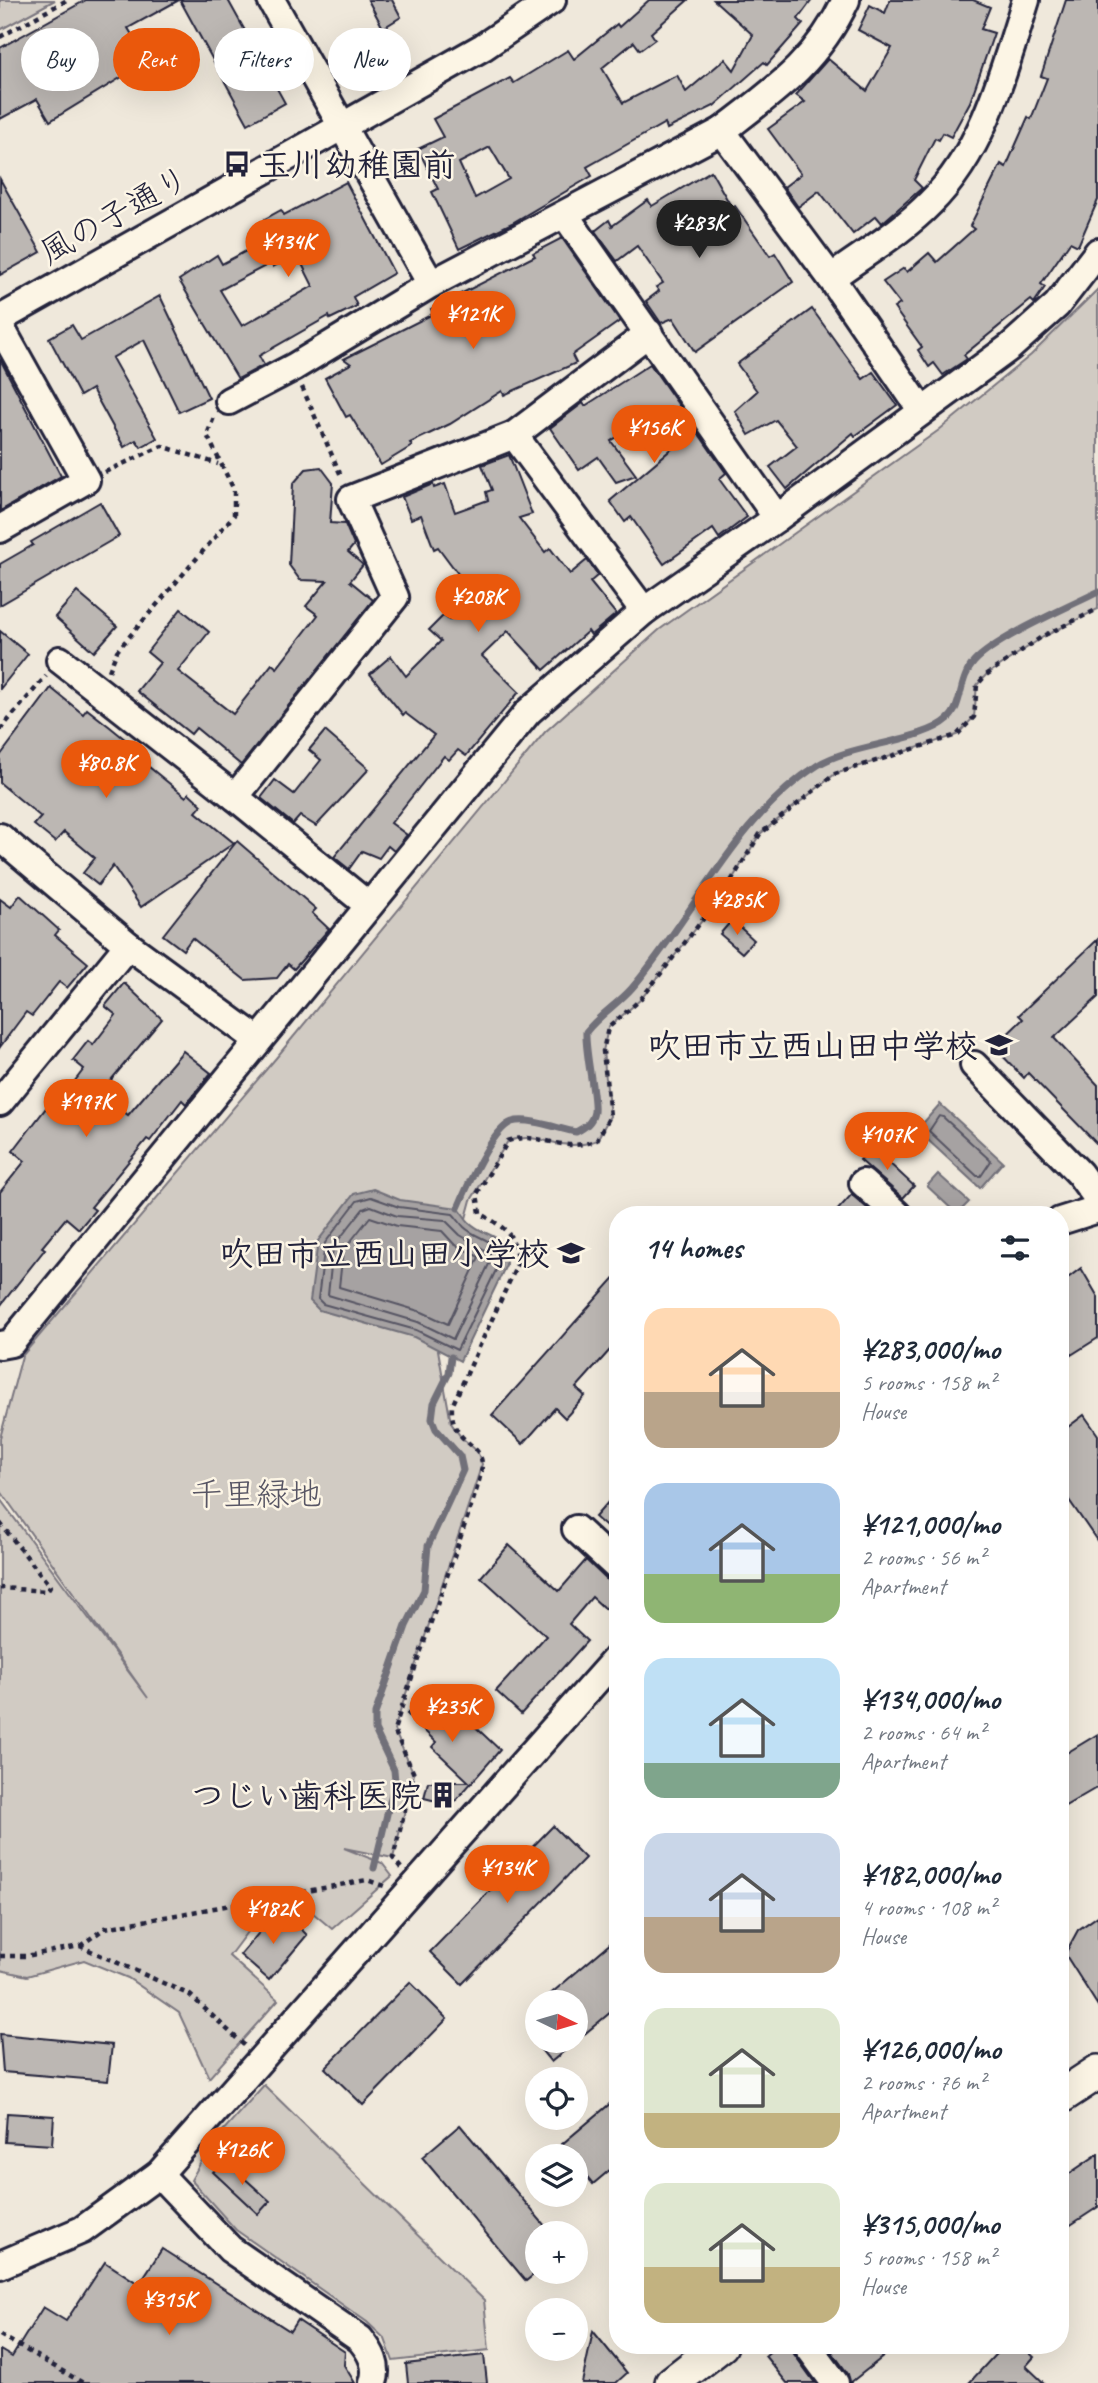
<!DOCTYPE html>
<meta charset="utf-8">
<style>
:root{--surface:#fff;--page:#f2f2f3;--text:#1f2937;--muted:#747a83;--accent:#ea580c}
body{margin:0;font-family:Caveat,"Klee One",sans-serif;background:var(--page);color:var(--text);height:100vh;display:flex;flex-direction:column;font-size:26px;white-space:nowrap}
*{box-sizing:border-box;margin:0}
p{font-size:23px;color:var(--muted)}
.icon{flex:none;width:38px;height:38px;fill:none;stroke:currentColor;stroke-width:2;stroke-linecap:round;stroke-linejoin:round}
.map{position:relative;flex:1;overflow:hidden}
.panel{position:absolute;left:609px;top:1206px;width:460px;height:1148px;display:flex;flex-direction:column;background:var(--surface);border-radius:28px;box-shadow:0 7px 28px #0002}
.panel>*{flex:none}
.hud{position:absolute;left:21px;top:28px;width:483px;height:63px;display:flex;gap:14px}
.needle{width:46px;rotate:95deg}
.buttons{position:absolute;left:525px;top:1990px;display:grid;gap:14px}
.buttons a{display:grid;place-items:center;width:63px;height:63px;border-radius:50%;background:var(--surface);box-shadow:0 7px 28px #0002;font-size:35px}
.price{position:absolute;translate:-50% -60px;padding:0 16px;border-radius:24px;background:var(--accent);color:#fff;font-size:23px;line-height:46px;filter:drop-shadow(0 2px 4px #0008)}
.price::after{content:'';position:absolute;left:50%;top:42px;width:21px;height:16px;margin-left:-10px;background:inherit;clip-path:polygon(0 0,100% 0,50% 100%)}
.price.on{background:#222;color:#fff}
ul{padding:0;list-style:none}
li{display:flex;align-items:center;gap:21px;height:175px;padding:0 35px}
li span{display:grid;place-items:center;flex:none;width:196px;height:140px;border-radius:21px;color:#555}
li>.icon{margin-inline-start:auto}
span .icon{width:84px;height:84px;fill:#fffc;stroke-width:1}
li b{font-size:30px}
h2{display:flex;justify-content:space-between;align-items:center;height:84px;padding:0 35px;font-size:30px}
.tag{padding:0 24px;border-radius:32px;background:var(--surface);box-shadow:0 7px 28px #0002;font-size:24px;line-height:63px}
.tag.on{background:var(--accent);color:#fff}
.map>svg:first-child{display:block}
.green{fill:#d1cbc3;stroke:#7a767f;stroke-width:2}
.water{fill:#a6a2a2;stroke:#716f79;stroke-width:2}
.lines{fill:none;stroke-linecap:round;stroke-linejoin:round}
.shore{stroke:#575564;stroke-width:2}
.stream{stroke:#716f79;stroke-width:7}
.building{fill:#bcb7b3;stroke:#22223b;stroke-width:2;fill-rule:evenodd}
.minor-casing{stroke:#22223b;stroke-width:32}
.major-casing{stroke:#22223b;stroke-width:38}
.path{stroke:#22223b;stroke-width:4.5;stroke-dasharray:5 5;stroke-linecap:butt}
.minor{stroke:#fcf5e5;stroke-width:26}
.major{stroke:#fcf5e5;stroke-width:33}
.labels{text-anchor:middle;stroke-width:5;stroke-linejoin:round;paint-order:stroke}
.poi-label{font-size:33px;font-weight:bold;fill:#22223b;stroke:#fcf5e5;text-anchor:end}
.street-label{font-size:33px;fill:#22223b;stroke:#fcf5e5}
.park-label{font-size:33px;fill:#575564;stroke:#fcf5e5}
</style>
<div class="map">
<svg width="1098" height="2383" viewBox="0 0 1098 2383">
<rect width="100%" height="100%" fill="#efe8db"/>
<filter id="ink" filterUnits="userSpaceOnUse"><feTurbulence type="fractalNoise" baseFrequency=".0143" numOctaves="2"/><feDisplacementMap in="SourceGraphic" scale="14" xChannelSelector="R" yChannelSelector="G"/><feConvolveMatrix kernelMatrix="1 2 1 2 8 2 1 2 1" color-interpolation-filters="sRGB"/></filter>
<g filter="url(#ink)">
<g class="green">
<polygon points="0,0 55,0 0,30"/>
<path d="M1098,289v320l-55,28 -57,38 -9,10 -3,32 -17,18 -122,39 -75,60 -35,57 -84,108 -33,29 -5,23 7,65 -13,24c-37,15 -55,-10 -89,1l-37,59 -36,133 16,90 10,14 16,14 5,13 -88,266 20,44 -21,84 -49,-10 38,15 10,13 -60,53 -32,-27 -35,6 -36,48 49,44 -69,78 -30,-65 -51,-35 -44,-18 -57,16 -27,-6v-471l148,199 -148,-208v-52l22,-82 254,-298 269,-326 114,-102 280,-200 92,-75z"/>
<polygon points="264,2085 484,2300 489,2350 393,2361 385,2339 367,2322 236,2230 191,2180 211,2144"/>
</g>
<g class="water">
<polygon points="940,1104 1003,1162 980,1188 917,1130"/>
<polygon points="938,1174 969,1202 957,1214 927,1186"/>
<path d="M373,1189l27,11 58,8c4,4 7,10 11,14 20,19 37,7 37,43l-46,96 -46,-24 -95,-27 -9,-9 8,-60 36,-47z"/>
</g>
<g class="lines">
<g class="shore">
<polygon points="939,1116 943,1117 991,1161 981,1176 977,1176 929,1131"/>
<path d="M371,1197l28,10 54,7c4,4 7,9 11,13 16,15 36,10 35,37l-42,86 -41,-20 -93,-26 -5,-5 7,-56 32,-42z"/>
<polygon points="371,1206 397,1216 445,1220 460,1235 490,1253 490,1262 453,1339 418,1322 328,1295 333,1247 363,1209"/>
<polygon points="370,1217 397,1226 442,1231 454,1244 479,1257 448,1324 422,1312 339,1287 343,1251"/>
</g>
<g class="stream">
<path d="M458,1208c8,-19 34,-79 54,-86 17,-5 47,7 64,10 8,-4 16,-9 18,-20 2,-16 -9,-58 -8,-80 13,-17 32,-28 46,-44 62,-72 104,-171 186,-223 33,-21 105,-23 130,-46 15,-13 10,-40 26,-57 22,-24 92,-54 124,-70"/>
<polyline points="374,1868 395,1781 394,1770 375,1730 375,1714 406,1626 424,1590 428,1546 463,1470 460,1456 436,1429 432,1419 434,1403 449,1373 451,1357"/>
</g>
</g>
<g class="building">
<polygon points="86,0 179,0 128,28 148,61 50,121 37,99 0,119 0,48"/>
<polygon points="180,0 228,0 285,103 248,124"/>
<polygon points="368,0 392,0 401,17 383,28"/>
<path d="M649,0h39l-37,33 4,6 -15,11 -6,-8 -32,26 21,35 54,-28 9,17 39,-33 9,11 19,-35 -39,-35h98l-14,19 5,5 -36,41 -3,-3 -50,44 -47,23 -2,-6 -55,31 -23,13 5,9 -80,47 -53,26 -27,-57 6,-3 -20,-40 25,-12 -10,-18 77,-41 4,5 54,-33 6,9 43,-35 2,3zM490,147l19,32 -34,19 -16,-35z"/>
<polygon points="890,0 973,0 990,7 981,29 994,33 970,102 951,137 943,133 939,140 935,138 914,180 922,188 882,223 876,216 853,234 819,191 798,207 784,187 801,174 768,129 805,102 796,95 828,59 867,91 892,48 858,30 870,5 885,13"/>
<polygon points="1066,0 1098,0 1098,200 1078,246 1070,242 1041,284 1045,287 1034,303 1031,300 964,355 967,359 943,375 934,363 929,367 918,350 922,347 894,308 900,304 883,282 904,268 907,272 929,253 937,262 974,229 970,226 1001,164 1006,167 1028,117 1031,119 1047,78 1041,76"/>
<polygon points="711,171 732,208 735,206 770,256 775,253 793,282 695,352 673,318 661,323 646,301 659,291 656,287 663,283 637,246 617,261 595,231 609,220 612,226 648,200 652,206"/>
<polygon points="0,179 41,252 0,275"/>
<path d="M346,182l48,91 -41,24 4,9 -27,13 -1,-3 -70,40 5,9 -26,14 -59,-99 38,-25 5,9 52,-28 -9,-17 16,-9 3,5zM297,254l16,32 -71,40 -22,-36 51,-27 2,4z"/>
<polygon points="562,238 620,321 572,355 576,363 504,395 502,391 450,424 410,443 412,446 381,465 350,415 346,417 325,378 351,364 344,359 433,314 431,309 535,256 533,253"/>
<polygon points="160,296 209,398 179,412 144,340 112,358 157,438 141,447 136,440 124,447 92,389 80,396 49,338 72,325 81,340"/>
<polygon points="812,309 863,379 873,372 897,405 855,436 853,433 787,489 770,467 797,446 776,420 749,435 735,411 757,391 737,364"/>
<polygon points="0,359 61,476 0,511"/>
<polygon points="650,364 726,473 719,479 747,517 719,538 713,529 664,564 631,517 625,522 610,501 675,446 651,415 611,441 636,475 616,482 598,457 579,470 550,428 583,403 585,406"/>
<polygon points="509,455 532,514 519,518 545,552 550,548 570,574 587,560 598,575 590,582 616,614 591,635 588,631 544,670 508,631 482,656 519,692 466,756 458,750 449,760 444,756 391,823 407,835 394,851 388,846 379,858 362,851 349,869 334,857 434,735 405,713 403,715 370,674 391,656 406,676 441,641 429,630 444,615 449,620 476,598 438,547 434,549 421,515 411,519 402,497 433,484 434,488 445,484 455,512 488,500 486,492 492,490 482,465"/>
<polygon points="321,467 333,483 330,523 345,524 354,545 348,552 363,565 350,581 373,600 241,765 196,728 191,734 137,691 160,663 147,652 181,609 209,632 178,671 233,714 272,664 277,668 318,615 306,606 327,581 300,580 289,565 293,484 306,469"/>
<polygon points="100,502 119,536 0,605 0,564 33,545 31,542"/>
<polygon points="77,592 117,626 94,652 55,617"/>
<polygon points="0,631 28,654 0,689"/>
<polygon points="51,688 83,714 87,709 110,727 126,740 122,744 138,758 186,797 189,793 202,805 196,812 234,843 141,907 113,866 98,885 83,873 95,858 64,832 55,842 34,825 41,817 0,783 0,756"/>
<polygon points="325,731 369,769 316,826 300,816 293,824 261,798 275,780 294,794 321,760 309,750"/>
<polygon points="237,841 316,909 312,913 329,929 294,969 288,964 277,978 245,980 192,938 183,950 163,935"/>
<polygon points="20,895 59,930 55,935 88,963 67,988 59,982 32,1016 26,1012 0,1047 0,899 11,907"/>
<polygon points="732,920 754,940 742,953 720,934"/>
<polygon points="1098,939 1098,997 1054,1038 1098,1085 1098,1145 1028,1073 1024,1078 994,1047 1023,1019 1019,1015"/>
<polygon points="124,983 162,1019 100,1093 128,1115 183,1051 211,1073 186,1104 182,1100 150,1141 147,1139 91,1207 95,1210 79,1229 66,1218 42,1247 45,1249 0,1306 0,1192 25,1161 13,1151 46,1108 51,1112 84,1069 73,1060 88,1041 93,1045 116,1015 105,1006"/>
<polygon points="872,1147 914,1186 903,1198 860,1160"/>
<polygon points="852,1194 852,1195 874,1214 834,1214"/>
<polygon points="1081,1268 1098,1297 1098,1338 1060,1362 1060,1284"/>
<polygon points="618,1274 618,1341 576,1388 585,1396 565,1418 555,1408 523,1444 492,1415"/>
<polygon points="1084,1415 1098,1435 1098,1542 1060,1487 1060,1433"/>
<polygon points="618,1491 618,1546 607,1536 611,1531 595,1517"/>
<polygon points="509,1545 559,1591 586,1560 607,1580 618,1583 618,1595 605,1609 592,1597 569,1624 587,1641 521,1714 496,1691 546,1636 481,1577"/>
<polygon points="433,1687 500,1750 452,1805 424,1798 428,1782 469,1782 432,1747 436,1742 407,1714"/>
<polygon points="1098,1734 1098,1787 1060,1809 1060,1757"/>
<polygon points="553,1826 585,1858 462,1984 430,1952"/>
<polygon points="274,1915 288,1927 294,1922 307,1935 269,1980 240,1955"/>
<polygon points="1098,1916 1098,2006 1065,1954 1078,1930"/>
<polygon points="618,1937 618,2006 551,2062 533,2040 576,2040 576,2002 541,2002"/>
<polygon points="410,1982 447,2019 363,2105 325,2068"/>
<polygon points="0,2034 112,2045 108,2081 3,2072"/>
<polygon points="618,2097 618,2163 593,2184 576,2163 576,2156 570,2156 561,2145"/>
<polygon points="7,2113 54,2116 52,2145 5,2142"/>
<polygon points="460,2125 551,2233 537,2233 537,2272 526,2281 422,2157"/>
<polygon points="1098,2154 1098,2207 1060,2232 1060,2180"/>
<polygon points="224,2160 270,2201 258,2214 213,2172"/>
<polygon points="162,2249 290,2331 297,2320 345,2352 344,2365 355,2383 0,2383 0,2350 12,2357 43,2307 66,2321 105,2262 139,2284"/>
<polygon points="593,2331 627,2373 616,2383 582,2383"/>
<polygon points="777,2345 792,2345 794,2354 815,2383 787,2383 765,2356"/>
<polygon points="827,2345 898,2345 850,2383 848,2374"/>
<polygon points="1004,2345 1021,2345 1034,2357 1026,2366 1044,2383 969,2383"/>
<polygon points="484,2355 487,2383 408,2383 406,2364"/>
</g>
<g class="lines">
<g class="minor-casing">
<g id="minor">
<polyline points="271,0 431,284"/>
<path d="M722,131c52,-40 95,-69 124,-131"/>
<polyline points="565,215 777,518"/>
<path d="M831,278c31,-23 72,-47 99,-75 54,-53 74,-133 96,-203"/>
<polyline points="0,319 483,47 552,0"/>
<polyline points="0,326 86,480 0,529"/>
<polyline points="229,401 294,367 431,284 722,131 831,278 922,411"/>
<polyline points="514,435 649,333"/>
<polyline points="60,660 235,797"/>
<polyline points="0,837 128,945 258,1040"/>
<polyline points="368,905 235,797 395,597 351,499 514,435 644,611"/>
<polyline points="974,1065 1079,1173 1098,1199"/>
<polyline points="0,1102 128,945"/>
<polyline points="863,1183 897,1214"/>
<polyline points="1060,1221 1098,1209"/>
<polyline points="0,1345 11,1343 528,712 644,611 777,518 1010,347 1057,305 1098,252"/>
<polyline points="576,1529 618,1568"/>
<path d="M159,2174l71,75 130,90c11,13 19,27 13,44"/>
<polyline points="0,2265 82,2230 159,2174 618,1656"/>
<polyline points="807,2345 835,2383"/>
</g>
</g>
<g class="major-casing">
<g id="major">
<polyline points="1060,2097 1098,2072"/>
<polyline points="672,2383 721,2345"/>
</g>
</g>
<g class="path">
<polyline points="0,37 67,0"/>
<polyline points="302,387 342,478"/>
<polyline points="105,472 162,446 218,464"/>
<polyline points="109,671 117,651 234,515 234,490 207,435 214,417"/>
<polyline points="0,730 46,676"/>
<polyline points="0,1523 50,1586 47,1591 0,1588"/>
<path d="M401,1868l-8,-10 21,-84 -20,-44c21,-63 43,-125 65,-188 5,-17 23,-62 23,-78 -1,-23 -32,-20 -30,-58l65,-141c-1,-32 -11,-36 -37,-52l-3,-19 31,-53c34,-11 52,14 89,-1l13,-24 -7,-65 5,-23 33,-29 84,-108 35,-57 75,-60 122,-39 17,-18 3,-32 9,-10 57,-39 55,-27"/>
<polyline points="80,1946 105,1928 367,1880 384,1886"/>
<polyline points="0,1956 26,1956 80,1946 190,1995 244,2045"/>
<polyline points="0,2335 83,2383"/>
</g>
<use href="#minor" class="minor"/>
<use href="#major" class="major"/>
</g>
</g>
<defs>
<g id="bus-bare" transform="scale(2.1)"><path d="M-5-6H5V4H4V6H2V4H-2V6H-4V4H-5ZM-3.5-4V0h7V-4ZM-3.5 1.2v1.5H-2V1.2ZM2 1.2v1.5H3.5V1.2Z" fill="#22223b" stroke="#fcf5e5" stroke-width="2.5" paint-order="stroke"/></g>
<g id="school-bare" transform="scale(2.1)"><path d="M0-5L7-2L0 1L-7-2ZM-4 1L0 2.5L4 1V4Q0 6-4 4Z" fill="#22223b" stroke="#fcf5e5" stroke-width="2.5" paint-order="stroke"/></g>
<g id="building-bare" transform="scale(2.1)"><path d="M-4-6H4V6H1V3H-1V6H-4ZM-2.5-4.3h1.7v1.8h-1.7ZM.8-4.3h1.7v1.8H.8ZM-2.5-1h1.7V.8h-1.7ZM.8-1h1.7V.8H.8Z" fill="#22223b" stroke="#fcf5e5" stroke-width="2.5" paint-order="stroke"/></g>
</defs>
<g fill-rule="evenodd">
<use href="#bus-bare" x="237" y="164"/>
<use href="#school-bare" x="999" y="1045"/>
<use href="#school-bare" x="571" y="1253"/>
<use href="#building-bare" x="443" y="1795"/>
</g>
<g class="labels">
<g class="poi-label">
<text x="258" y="176" text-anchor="start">玉川幼稚園前</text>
<text x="978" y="1057">吹田市立西山田中学校</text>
<text x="550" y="1265">吹田市立西山田小学校</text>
<text x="422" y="1807">つじい歯科医院</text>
</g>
<g class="street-label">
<text transform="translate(114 214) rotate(-29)" y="12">風の子通り</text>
</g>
<g class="park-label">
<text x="256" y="1505">千里緑地</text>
</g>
</g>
</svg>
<div class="buttons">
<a><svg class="needle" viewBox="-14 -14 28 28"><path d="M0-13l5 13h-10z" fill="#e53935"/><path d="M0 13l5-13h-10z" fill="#747a83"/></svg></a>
<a><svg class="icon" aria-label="locate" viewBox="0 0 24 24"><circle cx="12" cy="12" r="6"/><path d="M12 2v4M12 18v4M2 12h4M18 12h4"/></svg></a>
<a><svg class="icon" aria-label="layers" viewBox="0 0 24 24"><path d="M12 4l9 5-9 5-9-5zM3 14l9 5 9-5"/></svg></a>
<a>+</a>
<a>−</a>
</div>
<b class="price on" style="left:699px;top:260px">¥283K</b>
<b class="price" style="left:288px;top:279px">¥134K</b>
<b class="price" style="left:473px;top:351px">¥121K</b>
<b class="price" style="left:654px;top:465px">¥156K</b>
<b class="price" style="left:478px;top:634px">¥208K</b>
<b class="price" style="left:106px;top:800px">¥80.8K</b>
<b class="price" style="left:737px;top:937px">¥285K</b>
<b class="price" style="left:86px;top:1139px">¥197K</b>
<b class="price" style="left:887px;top:1172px">¥107K</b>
<b class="price" style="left:452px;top:1744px">¥235K</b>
<b class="price" style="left:507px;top:1905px">¥134K</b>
<b class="price" style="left:273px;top:1946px">¥182K</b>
<b class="price" style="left:242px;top:2187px">¥126K</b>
<b class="price" style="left:169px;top:2337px">¥315K</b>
<div class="hud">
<a class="tag">Buy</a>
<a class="tag on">Rent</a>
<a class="tag">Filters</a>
<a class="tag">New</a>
</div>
<section class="panel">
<h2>14 homes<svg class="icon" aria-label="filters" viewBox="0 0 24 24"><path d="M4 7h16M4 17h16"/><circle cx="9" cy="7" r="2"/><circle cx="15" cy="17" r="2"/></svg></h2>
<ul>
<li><span style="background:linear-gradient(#ffd9b3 60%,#b9a48a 0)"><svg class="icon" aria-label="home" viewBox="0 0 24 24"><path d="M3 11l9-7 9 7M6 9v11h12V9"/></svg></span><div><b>¥283,000/mo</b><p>5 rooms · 158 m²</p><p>House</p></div></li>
<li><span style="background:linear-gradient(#a9c7e8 65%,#8fb573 0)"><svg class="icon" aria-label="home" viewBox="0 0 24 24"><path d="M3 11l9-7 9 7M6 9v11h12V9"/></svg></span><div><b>¥121,000/mo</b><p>2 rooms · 56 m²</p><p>Apartment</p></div></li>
<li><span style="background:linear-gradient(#bfe0f5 75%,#7fa58c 0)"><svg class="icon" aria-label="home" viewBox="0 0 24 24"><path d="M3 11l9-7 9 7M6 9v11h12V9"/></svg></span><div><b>¥134,000/mo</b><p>2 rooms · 64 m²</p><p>Apartment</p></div></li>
<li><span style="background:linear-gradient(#c9d6e8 60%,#b9a48a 0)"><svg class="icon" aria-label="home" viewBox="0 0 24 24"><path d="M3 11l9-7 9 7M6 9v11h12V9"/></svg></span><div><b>¥182,000/mo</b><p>4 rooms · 108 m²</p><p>House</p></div></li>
<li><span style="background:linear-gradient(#dfe7d0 75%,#c2b280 0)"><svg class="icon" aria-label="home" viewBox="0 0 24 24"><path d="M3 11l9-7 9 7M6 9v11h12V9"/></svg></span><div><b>¥126,000/mo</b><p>2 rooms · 76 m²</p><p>Apartment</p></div></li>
<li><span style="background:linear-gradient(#dfe7d0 60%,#c2b280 0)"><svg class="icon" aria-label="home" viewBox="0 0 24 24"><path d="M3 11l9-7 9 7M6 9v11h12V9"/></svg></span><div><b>¥315,000/mo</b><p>5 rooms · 158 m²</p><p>House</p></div></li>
</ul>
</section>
</div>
